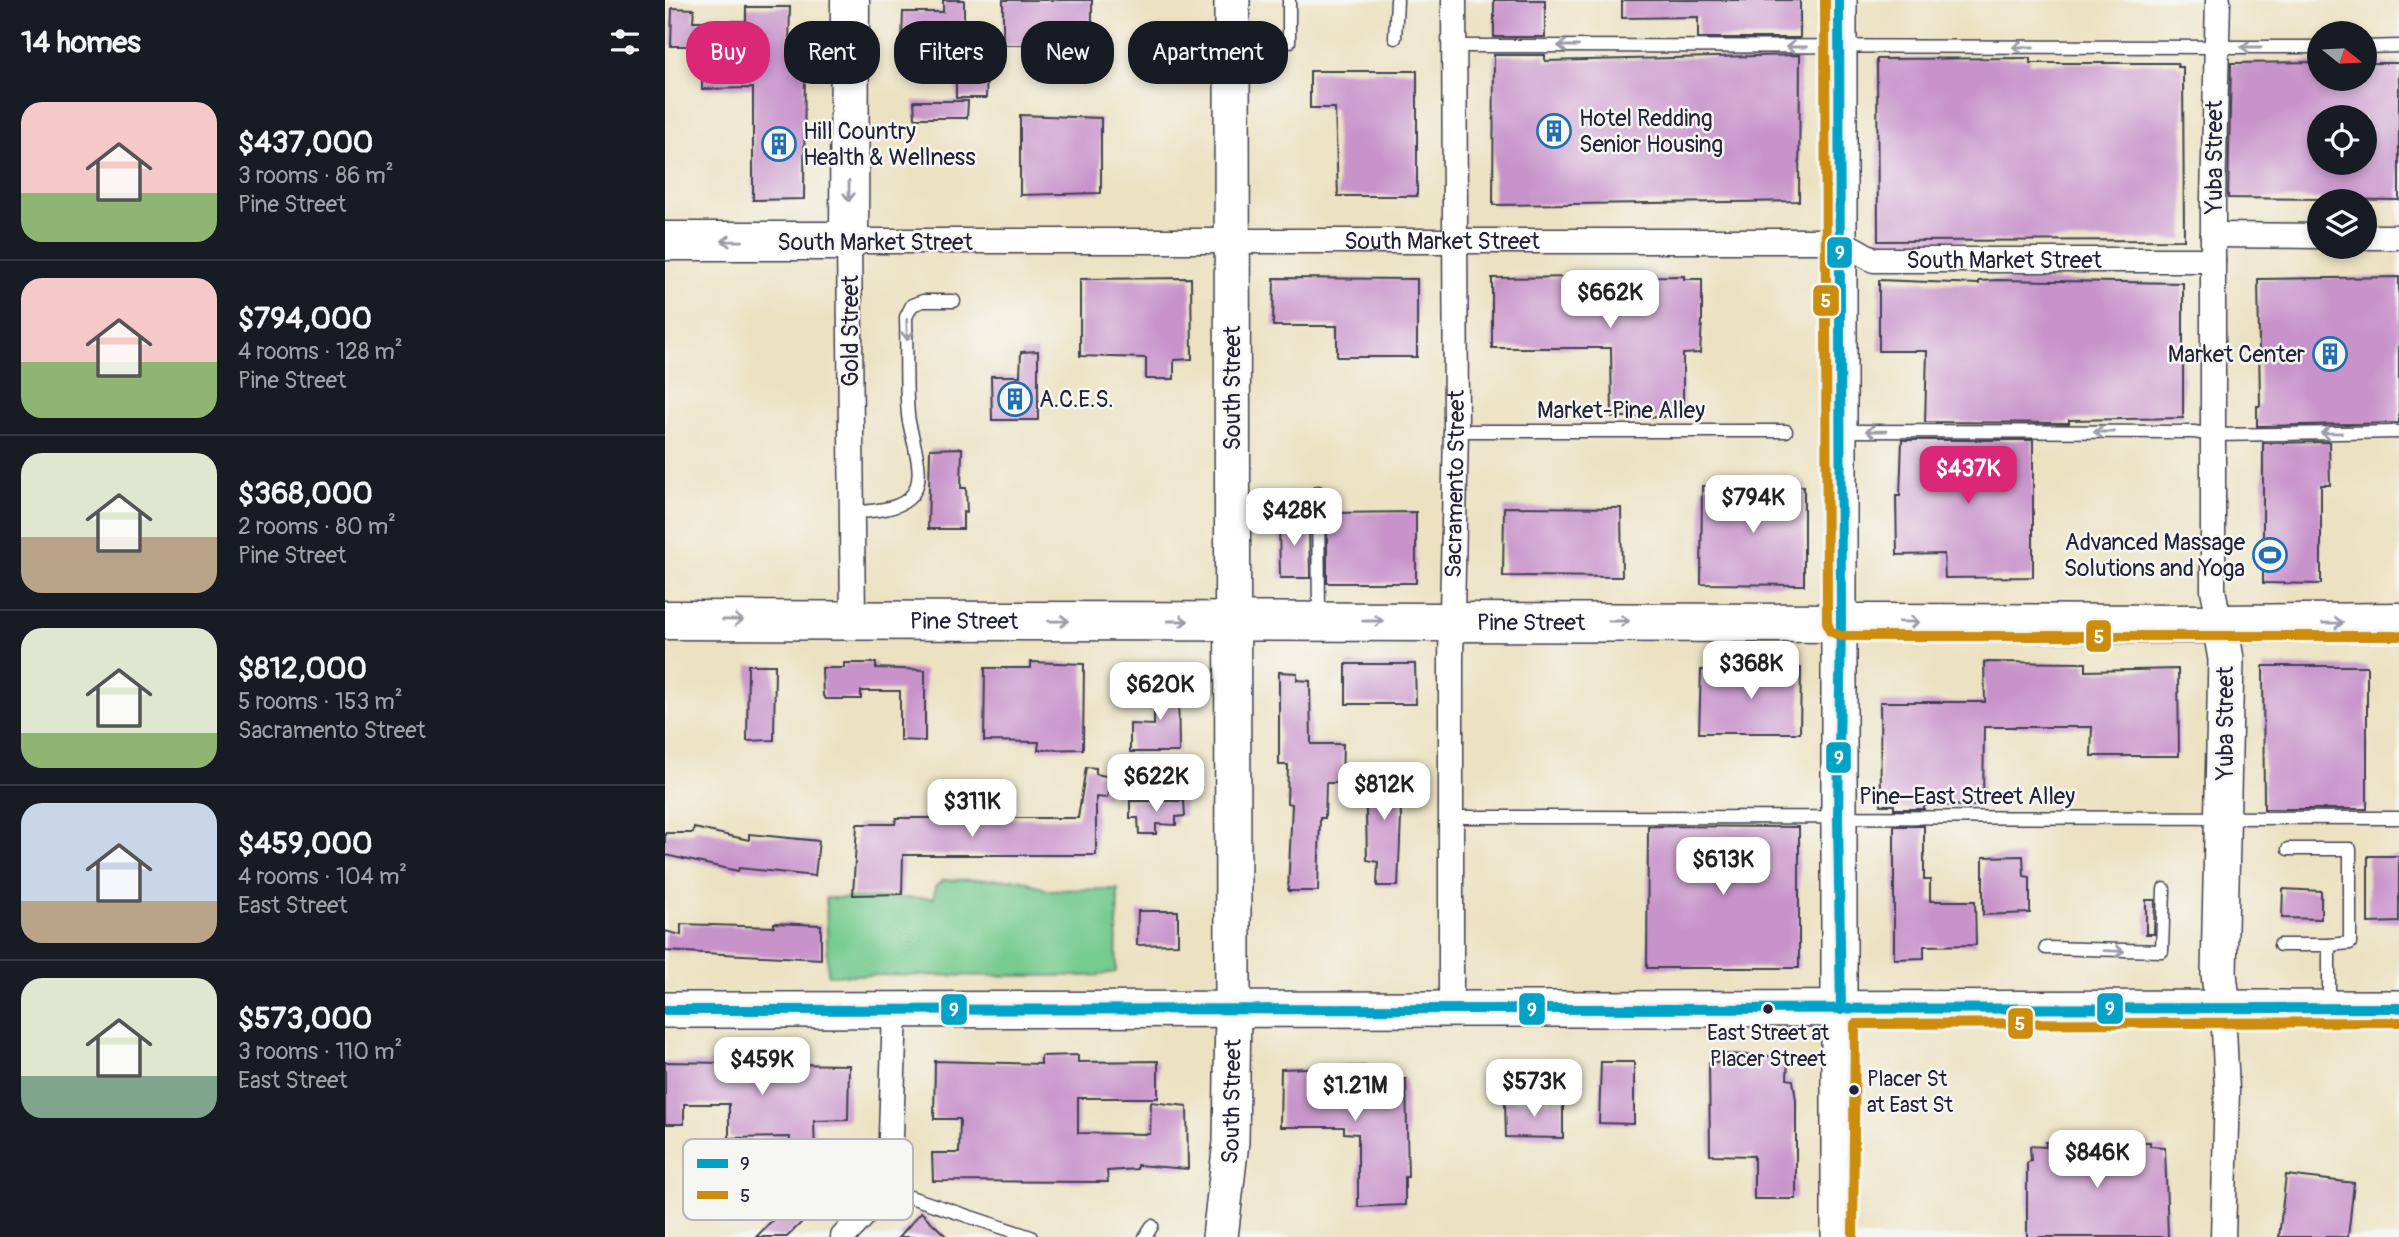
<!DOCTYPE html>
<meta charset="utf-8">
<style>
:root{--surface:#171b24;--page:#242831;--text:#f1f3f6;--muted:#9ea1a6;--line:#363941;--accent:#db2777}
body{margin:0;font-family:Pangolin,sans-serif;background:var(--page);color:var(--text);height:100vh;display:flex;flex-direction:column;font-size:26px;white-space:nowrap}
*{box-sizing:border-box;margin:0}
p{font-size:23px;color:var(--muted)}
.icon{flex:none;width:38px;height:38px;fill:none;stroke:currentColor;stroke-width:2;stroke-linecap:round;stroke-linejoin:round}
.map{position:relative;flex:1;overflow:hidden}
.drawer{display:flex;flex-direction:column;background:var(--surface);width:665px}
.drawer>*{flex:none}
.top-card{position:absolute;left:21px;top:21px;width:665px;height:63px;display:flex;gap:14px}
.needle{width:46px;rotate:108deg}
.fabs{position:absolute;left:1642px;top:21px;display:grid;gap:14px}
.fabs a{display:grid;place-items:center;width:70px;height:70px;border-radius:50%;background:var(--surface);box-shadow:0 4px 10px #0003;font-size:35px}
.price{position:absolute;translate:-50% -60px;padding:0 16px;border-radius:14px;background:#fff;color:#222;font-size:23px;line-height:46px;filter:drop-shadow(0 2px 4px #0008)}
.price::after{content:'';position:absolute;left:50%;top:42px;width:21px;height:16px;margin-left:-10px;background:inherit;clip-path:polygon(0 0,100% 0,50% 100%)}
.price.active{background:var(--accent);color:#fff}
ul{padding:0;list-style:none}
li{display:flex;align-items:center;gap:21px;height:175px;padding:0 21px}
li+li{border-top:2px solid var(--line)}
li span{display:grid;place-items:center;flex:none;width:196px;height:140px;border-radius:21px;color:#555}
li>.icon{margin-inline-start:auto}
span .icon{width:84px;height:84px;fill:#fffc;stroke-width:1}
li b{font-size:30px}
h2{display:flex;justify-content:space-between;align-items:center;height:84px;padding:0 21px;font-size:30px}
.pill{padding:0 24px;border-radius:28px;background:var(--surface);box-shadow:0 4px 10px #0003;font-size:24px;line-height:63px}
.pill.active{background:var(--accent);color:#fff}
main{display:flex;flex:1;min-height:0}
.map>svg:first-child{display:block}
.green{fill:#76cb8f;stroke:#4c7665;stroke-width:2}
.building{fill:#c893cb;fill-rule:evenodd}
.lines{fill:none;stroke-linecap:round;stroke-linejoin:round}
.lane-casing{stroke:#403f4f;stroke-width:15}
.street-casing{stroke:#403f4f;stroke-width:27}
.secondary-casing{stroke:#403f4f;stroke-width:38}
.primary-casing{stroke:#403f4f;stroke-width:41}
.lane{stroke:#fff;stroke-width:12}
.street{stroke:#fff;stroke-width:24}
.secondary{stroke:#fff;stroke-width:35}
.primary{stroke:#fff;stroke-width:38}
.bus-1-casing{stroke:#f6f6f2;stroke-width:16}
.bus-2-casing{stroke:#f6f6f2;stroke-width:16}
.bus-1{stroke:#02a2c7;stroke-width:10}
.bus-2{stroke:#cc8c0c;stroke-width:10}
.oneway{stroke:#9c9ca7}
.bus-dot{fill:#22223b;stroke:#f6f6f2;stroke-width:2.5}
.labels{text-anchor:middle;stroke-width:5;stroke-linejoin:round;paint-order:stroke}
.bus-label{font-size:21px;fill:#22223b;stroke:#f6f6f2}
.poi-label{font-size:23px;fill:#22223b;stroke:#f6f6f2;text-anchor:start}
.street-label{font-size:23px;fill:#22223b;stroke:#f6f6f2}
.key{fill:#f6f6f2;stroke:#b6b6bb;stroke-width:2}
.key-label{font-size:19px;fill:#22223b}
.line-badge{stroke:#f6f6f2;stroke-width:2.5}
.badge-label{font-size:19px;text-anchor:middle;font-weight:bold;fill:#fff}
</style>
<main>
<section class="drawer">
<h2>14 homes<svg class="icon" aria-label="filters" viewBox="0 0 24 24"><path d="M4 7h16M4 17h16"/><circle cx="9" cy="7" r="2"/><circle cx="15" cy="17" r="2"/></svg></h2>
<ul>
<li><span style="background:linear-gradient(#f6c9c9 65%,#8fb573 0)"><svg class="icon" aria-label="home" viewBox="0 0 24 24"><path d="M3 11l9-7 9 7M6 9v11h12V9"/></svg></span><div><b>$437,000</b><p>3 rooms · 86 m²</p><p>Pine Street</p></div></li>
<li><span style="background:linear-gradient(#f6c9c9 60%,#8fb573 0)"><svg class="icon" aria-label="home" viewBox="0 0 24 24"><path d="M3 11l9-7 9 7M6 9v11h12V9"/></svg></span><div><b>$794,000</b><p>4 rooms · 128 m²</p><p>Pine Street</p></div></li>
<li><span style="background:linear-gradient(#dfe7d0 60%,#b9a48a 0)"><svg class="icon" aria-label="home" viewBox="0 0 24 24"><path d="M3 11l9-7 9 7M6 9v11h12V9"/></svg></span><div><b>$368,000</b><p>2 rooms · 80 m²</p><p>Pine Street</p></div></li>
<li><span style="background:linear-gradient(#dfe7d0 75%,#8fb573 0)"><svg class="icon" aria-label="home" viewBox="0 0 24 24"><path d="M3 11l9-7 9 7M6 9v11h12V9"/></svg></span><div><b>$812,000</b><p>5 rooms · 153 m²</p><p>Sacramento Street</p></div></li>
<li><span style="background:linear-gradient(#c9d6e8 70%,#b9a48a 0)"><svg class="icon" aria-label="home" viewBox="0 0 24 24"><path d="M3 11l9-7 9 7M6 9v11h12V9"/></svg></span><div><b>$459,000</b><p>4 rooms · 104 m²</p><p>East Street</p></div></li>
<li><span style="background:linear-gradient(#dfe7d0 70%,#7fa58c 0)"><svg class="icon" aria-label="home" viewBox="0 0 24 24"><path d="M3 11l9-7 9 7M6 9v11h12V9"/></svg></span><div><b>$573,000</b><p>3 rooms · 110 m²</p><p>East Street</p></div></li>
</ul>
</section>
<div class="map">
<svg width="1734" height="1237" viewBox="0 0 1734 1237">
<rect width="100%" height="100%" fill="#f6f6f2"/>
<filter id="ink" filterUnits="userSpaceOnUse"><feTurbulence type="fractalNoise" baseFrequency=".0143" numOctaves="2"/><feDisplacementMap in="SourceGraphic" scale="14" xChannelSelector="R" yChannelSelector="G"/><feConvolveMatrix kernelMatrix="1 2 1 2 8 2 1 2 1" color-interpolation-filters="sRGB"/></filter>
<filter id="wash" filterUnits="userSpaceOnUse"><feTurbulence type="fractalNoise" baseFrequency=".00686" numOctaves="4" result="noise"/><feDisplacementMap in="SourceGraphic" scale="28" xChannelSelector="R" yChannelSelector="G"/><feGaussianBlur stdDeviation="1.57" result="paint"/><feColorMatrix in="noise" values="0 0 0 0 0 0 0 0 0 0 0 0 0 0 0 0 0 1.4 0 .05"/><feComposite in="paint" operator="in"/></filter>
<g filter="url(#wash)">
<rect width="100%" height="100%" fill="#ece2c2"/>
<polygon class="green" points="355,879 382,890 453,889 451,972 429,976 163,975 161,898 269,898 270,887 278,880"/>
<g id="blocks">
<g class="building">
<polygon points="278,0 299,0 299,41 237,41 238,12 278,12"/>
<rect x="338" y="0" width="89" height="45"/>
<rect x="829" y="0" width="51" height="37"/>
<polygon points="957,0 1135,0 1135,38 1033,38 1033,17 957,18"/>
<polygon points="81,7 125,7 124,48 140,48 139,199 88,200 88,88 37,89 37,46 6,46 7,8 29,9 28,21 81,21"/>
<polygon points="323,47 321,98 291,98 291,48"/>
<polygon points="829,55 880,55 880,61 1135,55 1134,201 828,205"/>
<polygon points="1365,58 1365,63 1512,63 1513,67 1518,67 1519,240 1213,241 1212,59"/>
<path d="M1654,62v17h45v-16h35v137l-171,-2 3,-135zM1654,117h45v46h-45z"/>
<polygon points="645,71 752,71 752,196 673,196 670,108 645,108"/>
<polygon points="249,101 303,101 302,118 250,118"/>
<polygon points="355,115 436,118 436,193 355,195"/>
<polygon points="1019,276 1019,279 1037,279 1037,321 1035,353 1018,354 1018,412 999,412 999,417 947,417 946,348 827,348 827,278"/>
<polygon points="1734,277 1734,423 1592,426 1592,406 1595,406 1593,279"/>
<polygon points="526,278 527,359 509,360 509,379 481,379 481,358 415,356 415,279"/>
<polygon points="609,278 752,279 752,357 672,357 672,326 608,326"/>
<polygon points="1214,280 1314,284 1314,281 1332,280 1518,283 1518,418 1404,420 1404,423 1260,422 1262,351 1214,351"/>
<polygon points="373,351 373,420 327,420 326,376 355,376 356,352"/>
<polygon points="1237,440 1368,440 1368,577 1280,578 1279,554 1232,555 1231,496 1235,496"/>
<polygon points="1664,442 1665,485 1656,485 1656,584 1598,583 1598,443"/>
<polygon points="297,448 296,488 301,488 302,513 298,512 298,529 263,529 265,449"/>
<polygon points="1037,486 1139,486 1139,585 1036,584"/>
<polygon points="839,507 956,508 957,577 838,576"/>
<polygon points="751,512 751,583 662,583 662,513"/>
<polygon points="614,519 644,519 645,578 615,578"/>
<polygon points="366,662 419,664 418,749 373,750 374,742 319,741 320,668 366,668"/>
<polygon points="1319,662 1421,663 1421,671 1513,669 1514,756 1426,756 1427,727 1319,727 1318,806 1259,805 1259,809 1229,809 1229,805 1216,805 1215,702 1320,702"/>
<polygon points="179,663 211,663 211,668 260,670 260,741 235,740 235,691 196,691 196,699 161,699 158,696 157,668 179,668"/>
<polygon points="681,664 750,664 751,704 681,704"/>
<polygon points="83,665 110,665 109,740 82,741"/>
<polygon points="1598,666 1702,666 1702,809 1599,809"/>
<polygon points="1136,668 1135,733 1034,733 1036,670"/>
<polygon points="614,672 632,673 632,680 645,681 646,744 678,744 677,783 661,783 660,818 655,818 653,891 623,891 627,804 622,803 623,765 614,765"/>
<polygon points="513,679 514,752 465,752 465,724 489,725 489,680"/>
<polygon points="421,767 431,768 431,774 446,777 442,798 431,797 431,855 238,855 237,894 188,895 192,824 230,824 231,818 413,818"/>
<polygon points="700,767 734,768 736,818 733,886 712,886 713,862 702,860"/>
<polygon points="465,801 519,801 520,816 511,817 511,825 491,824 491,834 474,834 473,818 465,818"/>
<polygon points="983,826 1134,827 1134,968 982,968"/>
<polygon points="1229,826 1259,826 1259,880 1265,880 1265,901 1310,901 1311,945 1259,946 1259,958 1229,959"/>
<polygon points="29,828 84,840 84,834 154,841 150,876 74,868 73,871 0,855 0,833 28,833"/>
<polygon points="1358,856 1359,876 1365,877 1365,913 1318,915 1318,857"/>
<polygon points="1703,856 1734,856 1734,922 1703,923"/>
<polygon points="1618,889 1656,891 1656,919 1617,918"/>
<polygon points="1481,900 1490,900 1489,934 1481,934"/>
<polygon points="473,911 513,911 513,944 472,945"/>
<polygon points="109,923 156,925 156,959 0,951 0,931 16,935 16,924 109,927"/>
<polygon points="1061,1054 1123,1057 1122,1079 1128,1080 1131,1100 1131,1199 1089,1199 1089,1156 1045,1155 1044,1062 1061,1062"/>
<polygon points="413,1055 413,1062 493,1061 493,1098 413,1098 413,1133 485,1134 486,1102 522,1106 523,1169 472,1165 472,1169 442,1171 443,1182 268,1181 267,1153 294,1153 295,1119 269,1119 270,1061 376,1064 376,1056"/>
<polygon points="0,1062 184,1065 183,1120 149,1121 150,1155 124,1152 125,1137 64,1138 64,1104 19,1104 19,1124 0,1124"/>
<polygon points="936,1062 969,1062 969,1124 934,1123"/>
<polygon points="700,1066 701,1079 741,1079 743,1177 740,1177 740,1205 693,1207 693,1134 679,1133 679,1127 615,1127 616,1069"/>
<polygon points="840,1100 898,1102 898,1138 841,1137"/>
<polygon points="1381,1142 1485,1142 1485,1146 1500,1147 1503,1237 1362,1237 1362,1163 1366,1160 1365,1146 1381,1147"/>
<polygon points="1621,1175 1689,1183 1683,1237 1614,1237"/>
<polygon points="133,1194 150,1209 122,1237 91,1237"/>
<polygon points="256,1212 282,1237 234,1237"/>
</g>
</g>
</g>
<g filter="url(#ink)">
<use href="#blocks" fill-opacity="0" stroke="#403f4f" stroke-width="2"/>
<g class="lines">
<g class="lane-casing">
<g id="lane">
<polyline points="624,0 624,42"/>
<polyline points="730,38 732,0"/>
<polyline points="789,46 1654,47"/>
<polyline points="1699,47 1734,46"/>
<polyline points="791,431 1121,431"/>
<polyline points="1175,431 1529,432 1548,435 1734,432"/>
<polyline points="653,492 654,618"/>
<path d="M185,513c17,-2 45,-2 58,-14 23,-19 2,-61 0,-84 -3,-32 -1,-66 -2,-98l6,-12 11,-4h31"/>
<polyline points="786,817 1734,818"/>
<polyline points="1623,849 1685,849 1685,943 1664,945 1664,1004"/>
<polyline points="1615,945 1664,945"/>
<polyline points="1381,948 1497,951 1499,889"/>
<polyline points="218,1188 366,1237"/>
<polyline points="480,1237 487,1226"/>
</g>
</g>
<g class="street-casing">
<g id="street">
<polyline points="1553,0 1548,198 1548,590 1555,624"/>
<polyline points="1548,235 1654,236"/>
<polyline points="1699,237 1734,237"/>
<path id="s1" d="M188,621l-4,-380h991l34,19h339"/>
<path id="s2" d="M786,1009v-349l5,-229 -2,-431"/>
<polyline points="1558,1009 1562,1090 1558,1237"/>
<polyline points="178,1237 208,1205 225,1166 230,1009"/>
</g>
</g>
<g class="secondary-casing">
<g id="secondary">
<polyline points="1555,624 1561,659 1554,974 1558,1009"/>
<polyline points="0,1010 1734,1008"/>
<path id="s3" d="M555,1237l11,-95 2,-132 -1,-1010"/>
<polyline points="1174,1237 1174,0"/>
</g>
</g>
<g class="primary-casing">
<g id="primary">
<polyline points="0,241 184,241 185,0"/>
<path id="s4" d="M0,620l1555,4 179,-2"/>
</g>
</g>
<use href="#lane" class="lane"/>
<use href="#street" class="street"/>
<use href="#secondary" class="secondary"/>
<use href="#primary" class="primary"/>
<g class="bus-1-casing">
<g id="bus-1">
<polyline points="1174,0 1176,622 1173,818 1176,1010"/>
<polyline points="0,1010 1734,1008"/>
</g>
</g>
<g class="bus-2-casing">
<g id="bus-2">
<polyline points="1160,0 1162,622 1165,631 1176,636 1734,636"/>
<polyline points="1188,1237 1190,1024 1734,1022"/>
</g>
</g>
<use href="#bus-1" class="bus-1"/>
<use href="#bus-2" class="bus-2"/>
</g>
<defs><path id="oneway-shaft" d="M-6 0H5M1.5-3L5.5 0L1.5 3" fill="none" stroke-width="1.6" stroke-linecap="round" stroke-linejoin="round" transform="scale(1.75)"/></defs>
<g class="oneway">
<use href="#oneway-shaft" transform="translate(903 46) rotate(-180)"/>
<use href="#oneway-shaft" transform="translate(1131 47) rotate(-180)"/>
<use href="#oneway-shaft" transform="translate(1358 47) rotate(-180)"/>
<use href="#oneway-shaft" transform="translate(1586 47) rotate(180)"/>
<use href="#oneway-shaft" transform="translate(184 191) rotate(90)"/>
<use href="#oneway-shaft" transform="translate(67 241) rotate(-179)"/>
<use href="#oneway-shaft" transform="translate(242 330) rotate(89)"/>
<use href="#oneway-shaft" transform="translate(1211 431) rotate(-179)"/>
<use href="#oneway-shaft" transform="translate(1439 432) rotate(180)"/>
<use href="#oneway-shaft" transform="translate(1666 433) rotate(179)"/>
<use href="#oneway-shaft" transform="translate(68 620) rotate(1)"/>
<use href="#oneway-shaft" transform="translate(394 621) rotate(-1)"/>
<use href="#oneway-shaft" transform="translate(513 621)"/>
<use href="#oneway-shaft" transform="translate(708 621)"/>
<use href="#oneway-shaft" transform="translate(954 621)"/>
<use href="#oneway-shaft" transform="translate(1244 622) rotate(1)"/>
<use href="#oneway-shaft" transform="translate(1668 623) rotate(-1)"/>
<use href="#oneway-shaft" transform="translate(1449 951) rotate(2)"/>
</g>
</g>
<defs>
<g id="building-ring" transform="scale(1.75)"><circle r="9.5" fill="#f6f6f2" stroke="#1f6fb2" stroke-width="1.5"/><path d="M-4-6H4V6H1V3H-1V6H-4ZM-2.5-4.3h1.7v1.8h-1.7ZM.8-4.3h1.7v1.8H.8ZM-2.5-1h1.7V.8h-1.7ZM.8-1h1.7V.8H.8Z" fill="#1f6fb2"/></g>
<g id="stadium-ring" transform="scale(1.75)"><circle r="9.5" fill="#f6f6f2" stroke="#1f6fb2" stroke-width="1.5"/><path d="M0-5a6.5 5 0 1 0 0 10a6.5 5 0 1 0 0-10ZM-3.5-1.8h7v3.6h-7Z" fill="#1f6fb2"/></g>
</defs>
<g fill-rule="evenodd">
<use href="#building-ring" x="889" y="131"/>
<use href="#building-ring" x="114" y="144"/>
<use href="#building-ring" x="1665" y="354"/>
<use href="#building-ring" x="350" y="399"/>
<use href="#stadium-ring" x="1605" y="555"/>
</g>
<g class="bus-dot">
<circle cx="1103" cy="1009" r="6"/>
<circle cx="1189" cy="1090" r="6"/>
</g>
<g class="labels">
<g class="bus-label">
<text x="1103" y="1040">East Street at<tspan x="1103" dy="26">Placer Street</tspan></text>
<text x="1202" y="1086" text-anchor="start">Placer St<tspan x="1202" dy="26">at East St</tspan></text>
</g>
<g class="poi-label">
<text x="914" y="126">Hotel Redding<tspan x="914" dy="26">Senior Housing</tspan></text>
<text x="138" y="139">Hill Country<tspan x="138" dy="26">Health &amp; Wellness</tspan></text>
<text x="1640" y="362" text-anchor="end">Market Center</text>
<text x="374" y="407">A.C.E.S.</text>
<text x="1580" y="550" text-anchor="end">Advanced Massage<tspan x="1580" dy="26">Solutions and Yoga</tspan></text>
</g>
<g class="street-label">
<text transform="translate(1549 157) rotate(-90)" y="8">Yuba Street</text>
<text dy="8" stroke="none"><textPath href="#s1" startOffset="973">South Market Street</textPath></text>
<text x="210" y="250">South Market Street</text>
<text dy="8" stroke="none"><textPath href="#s1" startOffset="1540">South Market Street</textPath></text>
<text transform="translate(185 331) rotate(-90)" y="8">Gold Street</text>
<text transform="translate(567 388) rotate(-90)" y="8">South Street</text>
<text x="956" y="418">Market-Pine Alley</text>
<text dy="8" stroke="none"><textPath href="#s2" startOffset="525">Sacramento Street</textPath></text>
<text dy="8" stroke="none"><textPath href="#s4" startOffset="299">Pine Street</textPath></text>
<text dy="8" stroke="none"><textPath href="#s4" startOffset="866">Pine Street</textPath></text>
<text transform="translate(1560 723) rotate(-90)" y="8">Yuba Street</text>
<text x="1302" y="804">Pine–East Street Alley</text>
<text dy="8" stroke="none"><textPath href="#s3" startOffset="136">South Street</textPath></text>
</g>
</g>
<rect x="18" y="1139" width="230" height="81" rx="10" class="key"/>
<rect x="32" y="1159" width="31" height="9" fill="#02a2c7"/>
<rect x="32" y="1191" width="31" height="8" fill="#cc8c0c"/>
<g class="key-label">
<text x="75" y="1170">9</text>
<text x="75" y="1202">5</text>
</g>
<g class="line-badge">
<rect x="1161" y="236" width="27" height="33" rx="7" fill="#02a2c7"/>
<rect x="1147" y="284" width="28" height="33" rx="7" fill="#cc8c0c"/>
<rect x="1420" y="619" width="27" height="34" rx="7" fill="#cc8c0c"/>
<rect x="1160" y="741" width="27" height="33" rx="7" fill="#02a2c7"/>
<rect x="1431" y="992" width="28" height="33" rx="7" fill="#02a2c7"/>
<rect x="853" y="992" width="28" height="34" rx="7" fill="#02a2c7"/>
<rect x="275" y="993" width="28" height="33" rx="7" fill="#02a2c7"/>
<rect x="1342" y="1007" width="27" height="33" rx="7" fill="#cc8c0c"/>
</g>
<g class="badge-label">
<text x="1175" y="259">9</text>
<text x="1161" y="307">5</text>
<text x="1434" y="643">5</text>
<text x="1174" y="764">9</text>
<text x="1445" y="1015">9</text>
<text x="867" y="1016">9</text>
<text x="289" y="1016">9</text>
<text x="1355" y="1030">5</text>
</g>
</svg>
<div class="fabs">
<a><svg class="needle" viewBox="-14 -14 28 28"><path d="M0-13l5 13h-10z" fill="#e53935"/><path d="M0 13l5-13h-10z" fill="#9ea1a6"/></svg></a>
<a><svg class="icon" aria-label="locate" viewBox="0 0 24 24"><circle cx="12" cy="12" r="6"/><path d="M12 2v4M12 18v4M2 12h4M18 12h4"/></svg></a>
<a><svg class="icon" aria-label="layers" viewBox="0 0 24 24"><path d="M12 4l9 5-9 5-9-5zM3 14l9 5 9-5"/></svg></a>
</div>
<b class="price" style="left:945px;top:330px">$662K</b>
<b class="price active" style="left:1303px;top:506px">$437K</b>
<b class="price" style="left:1088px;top:535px">$794K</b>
<b class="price" style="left:629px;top:548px">$428K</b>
<b class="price" style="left:1086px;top:701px">$368K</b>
<b class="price" style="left:495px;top:722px">$620K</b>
<b class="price" style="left:491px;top:814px">$622K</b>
<b class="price" style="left:719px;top:822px">$812K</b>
<b class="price" style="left:307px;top:839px">$311K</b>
<b class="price" style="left:1058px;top:897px">$613K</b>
<b class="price" style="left:97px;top:1097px">$459K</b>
<b class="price" style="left:869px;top:1119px">$573K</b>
<b class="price" style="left:690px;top:1123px">$1.21M</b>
<b class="price" style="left:1432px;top:1190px">$846K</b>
<div class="top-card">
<a class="pill active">Buy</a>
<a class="pill">Rent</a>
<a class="pill">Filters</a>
<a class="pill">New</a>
<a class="pill">Apartment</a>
</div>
</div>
</main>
